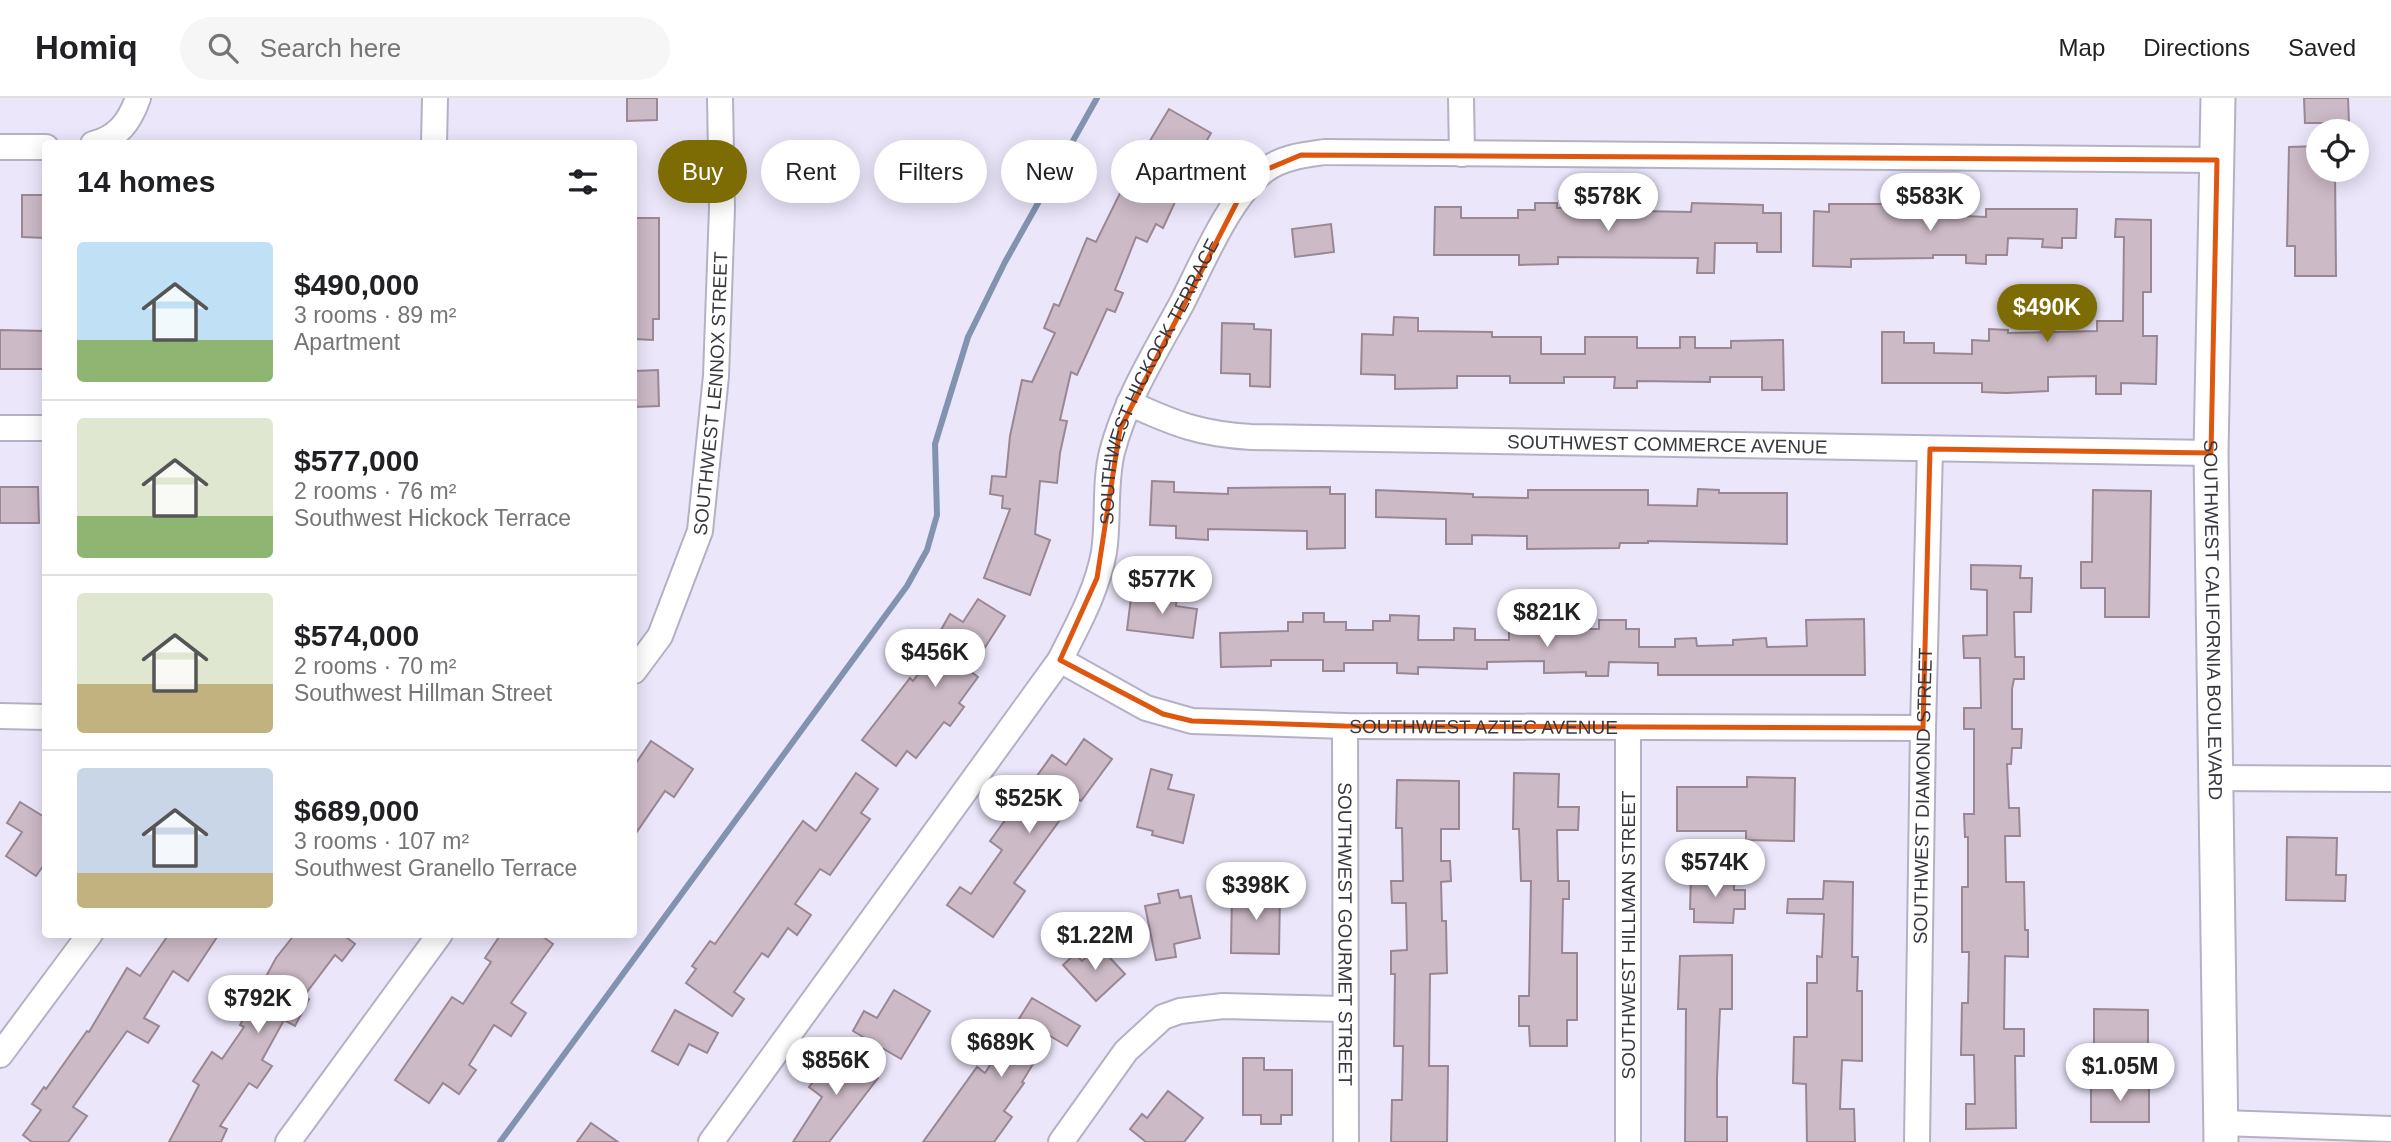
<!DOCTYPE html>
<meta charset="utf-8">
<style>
:root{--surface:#fff;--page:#f6f6f6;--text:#202124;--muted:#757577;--line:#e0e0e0;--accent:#7d6b04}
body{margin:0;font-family:Helvetica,sans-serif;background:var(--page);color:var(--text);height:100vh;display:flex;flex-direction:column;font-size:26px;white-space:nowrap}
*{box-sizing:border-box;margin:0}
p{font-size:23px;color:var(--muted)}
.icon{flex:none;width:38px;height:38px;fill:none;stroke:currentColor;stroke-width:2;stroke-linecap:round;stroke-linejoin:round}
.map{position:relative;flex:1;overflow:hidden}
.drawer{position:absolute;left:42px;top:42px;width:595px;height:798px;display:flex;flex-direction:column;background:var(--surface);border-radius:7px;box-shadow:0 4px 18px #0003}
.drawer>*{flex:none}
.guide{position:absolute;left:658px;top:42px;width:665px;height:63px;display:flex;gap:14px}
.tools{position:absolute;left:2306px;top:21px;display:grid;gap:14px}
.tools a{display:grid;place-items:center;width:63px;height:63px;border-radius:50%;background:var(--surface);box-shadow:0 4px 18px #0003;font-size:35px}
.price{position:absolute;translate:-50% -60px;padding:0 16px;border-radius:24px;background:#fff;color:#222;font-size:23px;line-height:46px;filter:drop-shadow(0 2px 4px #0008)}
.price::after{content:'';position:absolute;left:50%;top:42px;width:21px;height:16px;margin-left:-10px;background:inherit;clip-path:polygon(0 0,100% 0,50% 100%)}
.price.selected{background:var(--accent);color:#fff}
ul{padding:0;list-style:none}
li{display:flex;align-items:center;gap:21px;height:175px;padding:0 35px}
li+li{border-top:2px solid var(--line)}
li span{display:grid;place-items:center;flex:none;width:196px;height:140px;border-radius:7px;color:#555}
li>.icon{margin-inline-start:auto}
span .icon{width:84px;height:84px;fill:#fffc;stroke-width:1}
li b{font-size:30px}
h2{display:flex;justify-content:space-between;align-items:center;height:84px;padding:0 35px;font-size:30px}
.pill{padding:0 24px;border-radius:32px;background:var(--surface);box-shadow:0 4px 18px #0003;font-size:24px;line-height:63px}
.pill.selected{background:var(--accent);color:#fff}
header{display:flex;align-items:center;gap:42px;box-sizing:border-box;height:98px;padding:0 35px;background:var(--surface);border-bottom:2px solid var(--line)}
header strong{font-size:33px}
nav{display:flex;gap:38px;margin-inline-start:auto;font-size:24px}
.search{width:490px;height:63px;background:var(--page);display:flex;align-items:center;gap:18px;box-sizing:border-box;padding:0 24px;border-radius:38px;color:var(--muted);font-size:26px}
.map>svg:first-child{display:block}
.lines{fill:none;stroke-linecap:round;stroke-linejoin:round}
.stream{stroke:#8193af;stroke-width:6}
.building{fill:#ccbac6;stroke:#998793;stroke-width:2}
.street-casing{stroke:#b5b1c4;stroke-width:28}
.secondary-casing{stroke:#b5b1c4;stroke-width:37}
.street{stroke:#fff;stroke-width:24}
.secondary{stroke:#fff;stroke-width:33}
.marked{fill:none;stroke:#df570f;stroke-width:5;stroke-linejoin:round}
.labels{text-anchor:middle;stroke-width:7;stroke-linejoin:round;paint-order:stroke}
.street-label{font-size:19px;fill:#39373f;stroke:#fff}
</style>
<header>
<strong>Homiq</strong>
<div class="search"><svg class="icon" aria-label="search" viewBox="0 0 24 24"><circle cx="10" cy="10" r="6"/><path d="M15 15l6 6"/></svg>Search here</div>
<nav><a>Map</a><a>Directions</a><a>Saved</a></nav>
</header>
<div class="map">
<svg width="2391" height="1044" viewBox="0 0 2391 1044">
<rect width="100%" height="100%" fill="#ebe6fa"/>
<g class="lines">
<polyline class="stream" points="500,1044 907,488 927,452 937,417 935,346 968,239 1005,164 1097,0"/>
</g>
<g class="building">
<polygon points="627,0 657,0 657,22 627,23"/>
<polygon points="2304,0 2348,0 2349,25 2305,25"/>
<polygon points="1169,11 1211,35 1172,103 1175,104 1163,130 1156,126 1147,144 1136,139 1115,192 1123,195 1115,214 1107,211 1077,277 1071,274 1060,322 1067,323 1060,355 1057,385 1040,383 1035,436 1050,442 1030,497 984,480 1010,411 1002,410 1003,398 990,396 992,378 1006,379 1010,338 1022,282 1032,284 1055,235 1044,230 1054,206 1059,208 1087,140 1096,144 1127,81"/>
<polygon points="2319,48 2319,72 2335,72 2336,178 2295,178 2295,148 2287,148 2289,49"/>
<polygon points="22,97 46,97 46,140 22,139"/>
<polygon points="1535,105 1557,105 1557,110 1638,109 1639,113 1691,114 1692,105 1763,107 1763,115 1781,115 1781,154 1757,154 1757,145 1715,145 1714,175 1697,175 1698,160 1558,159 1558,166 1519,167 1519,157 1434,157 1435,109 1461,109 1461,120 1518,120 1518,112 1535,112"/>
<polygon points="1829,106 1900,106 1900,115 1986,119 1986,111 2077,111 2076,140 2062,140 2062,150 2042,149 2043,141 2008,140 2007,157 1986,157 1986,166 1966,165 1966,157 1933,157 1933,160 1851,161 1851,169 1813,168 1814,113 1829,114"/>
<polygon points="634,120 659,120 659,221 653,221 653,242 634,241"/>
<polygon points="2116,121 2151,122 2151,194 2143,194 2143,238 2157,238 2156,286 2121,285 2121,296 2096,296 2096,278 2048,279 2048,293 2006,295 1982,294 1982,285 1882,285 1882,234 1904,234 1904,245 1934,245 1934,255 1972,256 1972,242 1989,243 1989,231 2008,232 2008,235 2097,233 2097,223 2123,223 2124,139 2115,139"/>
<polygon points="1331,126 1334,154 1295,159 1292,131"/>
<polygon points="1394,219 1418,220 1418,233 1492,234 1492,239 1541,239 1541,256 1585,256 1585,239 1637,239 1637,250 1680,250 1680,239 1695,239 1695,250 1731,250 1731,243 1783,242 1784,292 1762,292 1762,279 1710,279 1710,284 1637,283 1637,290 1614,290 1615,279 1564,279 1564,285 1510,285 1510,278 1457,278 1457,290 1395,291 1395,277 1361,276 1362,236 1393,237"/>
<polygon points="1222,225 1254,226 1254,231 1271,232 1270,289 1250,288 1250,276 1221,275"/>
<polygon points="0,232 46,233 46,271 0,271"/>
<polygon points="658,272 659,308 634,309 634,273"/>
<polygon points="1152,383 1174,384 1174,394 1228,396 1228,390 1330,389 1330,396 1345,396 1345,450 1307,451 1307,433 1208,431 1208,442 1176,440 1176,428 1150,427"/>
<polygon points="0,389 38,389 39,425 0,425"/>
<polygon points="1698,391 1719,392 1719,395 1787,395 1787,446 1648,443 1648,445 1620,445 1619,450 1527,451 1527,438 1472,437 1472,446 1446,446 1446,421 1376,419 1376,392 1473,396 1473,399 1528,400 1528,392 1648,392 1648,407 1697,408"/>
<polygon points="2093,392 2151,393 2149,519 2105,519 2105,490 2081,490 2081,464 2092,464"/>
<polygon points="1971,467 2021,468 2020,480 2032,480 2031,514 2014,514 2015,559 2024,559 2024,581 2014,581 2012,591 2012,631 2022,631 2021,650 2012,650 2011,666 2007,666 2009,710 2019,710 2020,738 2005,738 2006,784 2024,784 2025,832 2028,832 2028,859 2005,858 2004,931 2024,931 2024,958 2015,958 2016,1030 1966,1031 1966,1006 1975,1006 1974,957 1961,957 1962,905 1968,905 1969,854 1962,854 1962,789 1968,789 1968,739 1965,739 1964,716 1974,716 1974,631 1964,631 1964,610 1981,610 1980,560 1964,560 1963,538 1987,537 1987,492 1971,491"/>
<polygon points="1151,493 1177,496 1176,508 1197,511 1193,540 1127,532 1131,500 1150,503"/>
<polygon points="978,501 1005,518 970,573 978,579 959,605 964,609 950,628 944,624 916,660 907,653 896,668 862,642 910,580 913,583 922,571 932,578 957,542 941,532 950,516 963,524"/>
<polygon points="1303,515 1324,515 1324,524 1346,524 1346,532 1373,532 1373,523 1390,523 1390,517 1419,518 1418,542 1454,542 1454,530 1475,531 1475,542 1509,542 1509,520 1565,518 1565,531 1599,531 1599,522 1626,522 1626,531 1639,531 1639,549 1675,549 1675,541 1696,540 1697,548 1733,547 1733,542 1766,540 1767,549 1807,548 1806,522 1864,521 1865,577 1658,577 1658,565 1609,564 1608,578 1586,578 1586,574 1544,575 1544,563 1487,564 1487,571 1418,569 1418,576 1397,575 1397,565 1344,565 1344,573 1323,573 1323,562 1271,562 1271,568 1221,569 1220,535 1288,533 1288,524 1303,524"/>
<polygon points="1084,641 1112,661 1081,703 1076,700 1014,785 1025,793 993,839 947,807 960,789 971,796 1002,752 990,743 1052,657 1066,667"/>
<polygon points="651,643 693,671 674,699 665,693 634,738 634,668"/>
<polygon points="1151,671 1172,677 1168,691 1194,697 1183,745 1152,737 1153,733 1137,729"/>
<polygon points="856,675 878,691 861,715 870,721 830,777 820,771 795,806 811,817 797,837 788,830 768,859 762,855 734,894 744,901 732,918 686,885 696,871 692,868 710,843 715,846 803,723 816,733"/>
<polygon points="1514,675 1559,676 1558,709 1579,709 1578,732 1557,732 1558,783 1569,783 1569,801 1563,801 1562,855 1577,855 1577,922 1567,922 1567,948 1530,948 1529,928 1519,928 1519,898 1529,898 1531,783 1521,783 1519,731 1513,731"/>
<polygon points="1747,679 1795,680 1794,743 1746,742 1746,733 1677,733 1677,689 1747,689"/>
<polygon points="1397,682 1459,683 1459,731 1441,731 1441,763 1450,763 1451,783 1441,784 1442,823 1446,823 1447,875 1430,876 1429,968 1448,968 1447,1044 1391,1044 1392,1002 1402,1002 1403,948 1394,948 1395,876 1391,876 1391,853 1407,852 1406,805 1392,805 1391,783 1403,783 1402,730 1396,730"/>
<polygon points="20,704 46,720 46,764 36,778 6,758 22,734 7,725"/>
<polygon points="2287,739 2337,740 2336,777 2346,777 2345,803 2286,802"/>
<polygon points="1691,777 1734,778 1734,792 1745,792 1745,811 1734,811 1733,825 1694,824 1694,811 1690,811"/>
<polygon points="1824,783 1853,784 1852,859 1858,859 1857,893 1862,893 1862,963 1842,962 1840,1011 1854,1011 1855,1044 1807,1044 1806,986 1793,985 1794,939 1807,939 1807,885 1817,885 1817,858 1822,859 1824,816 1787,815 1788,801 1823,801"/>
<polygon points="1178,792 1180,800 1191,798 1200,840 1174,846 1176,859 1156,862 1145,808 1160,805 1158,796"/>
<polygon points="1232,793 1280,794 1279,856 1231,855"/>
<polygon points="169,836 219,836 188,883 173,873 144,920 159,928 148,945 127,933 73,1009 87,1018 68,1044 32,1044 23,1037 41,1012 32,1006 44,989 46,991 87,933 89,934 127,870 140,878"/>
<polygon points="295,836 342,836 355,846 342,863 335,857 304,898 309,901 295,928 284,922 262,962 272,968 257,990 249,985 220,1028 227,1031 221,1044 169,1044 199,987 193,983 212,954 222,961 244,929 240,927 276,860"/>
<polygon points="501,836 539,836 553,846 511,905 526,915 511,938 494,927 469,967 476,972 459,996 443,985 429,1005 395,982 452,899 463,906 491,864 485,860"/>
<polygon points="1099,848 1125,876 1096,903 1063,867 1075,856 1082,863"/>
<polygon points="1732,857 1732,911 1720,911 1717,980 1717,1019 1727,1019 1727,1044 1685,1044 1686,911 1678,911 1680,858"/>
<polygon points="894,892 930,913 901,961 853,933 864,913 877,920"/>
<polygon points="1032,900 1080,928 1067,948 1050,938 1022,984 1024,985 1004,1013 1012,1019 994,1044 923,1044 977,969 985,975"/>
<polygon points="2094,911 2148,912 2148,949 2094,948"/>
<polygon points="675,912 718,935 707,955 689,946 678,967 652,953"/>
<polygon points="839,950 878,980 829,1044 793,1044 822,999 809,989"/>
<polygon points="1243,960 1264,960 1264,972 1292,972 1292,1017 1281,1017 1281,1026 1261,1026 1261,1017 1243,1017"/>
<rect x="2091" y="986" width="58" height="38"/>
<polygon points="1168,993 1203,1020 1184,1044 1146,1044 1130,1031 1142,1016 1147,1020"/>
<polygon points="591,1025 618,1044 577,1044"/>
</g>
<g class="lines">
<g class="street-casing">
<g id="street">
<polyline points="1461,0 1462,56"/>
<path d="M93,46c25,-6 37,-23 45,-46"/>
<polyline points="434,46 435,0"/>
<polyline points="0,49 46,49"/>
<path id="s1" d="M1129,305c46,21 71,31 122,34l960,16"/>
<polyline points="0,330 46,330"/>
<path id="s2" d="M1060,562l86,48 46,13 153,5 578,2"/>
<path id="s3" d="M634,573l26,-35 40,-105 16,-155 6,-168 -2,-110"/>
<polyline points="0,618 46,619"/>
<path id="s4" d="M1345,628l1,416"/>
<polyline points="1628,630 1628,1044"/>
<polyline points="2216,680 2391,681"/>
<polyline points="0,957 90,836"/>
<polyline points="2221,1025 2391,1031"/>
<polyline points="288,1044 440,836"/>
<path id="s5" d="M711,1044l349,-482c17,-34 37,-69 44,-108 5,-33 0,-67 8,-100 14,-53 44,-101 70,-149 20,-39 48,-107 83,-133 18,-13 39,-15 60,-18l892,8"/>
<polyline points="1061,1044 1126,953 1163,919 1180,913 1223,908 1344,911"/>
<path id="s6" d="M1917,1044l6,-414 7,-279"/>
</g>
</g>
<g class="secondary-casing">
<g id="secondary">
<path id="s7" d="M2218,0l-7,355 10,689"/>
</g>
</g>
<use href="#street" class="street"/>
<use href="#secondary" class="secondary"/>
</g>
<path class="marked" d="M1301,57l916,5 -6,293 -281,-4 -7,279 -578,-2 -153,-5 -29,-7 -103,-54 37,-82 23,-149 118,-229 27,-30z"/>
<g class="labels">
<g class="street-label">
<text dy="7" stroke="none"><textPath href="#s5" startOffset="894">SOUTHWEST HICKOCK TERRACE</textPath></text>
<text dy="7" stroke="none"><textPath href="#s3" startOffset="294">SOUTHWEST LENNOX STREET</textPath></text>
<text dy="7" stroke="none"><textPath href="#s1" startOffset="544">SOUTHWEST COMMERCE AVENUE</textPath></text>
<text dy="7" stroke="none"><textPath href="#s7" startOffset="522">SOUTHWEST CALIFORNIA BOULEVARD</textPath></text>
<text dy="7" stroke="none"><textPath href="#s2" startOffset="438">SOUTHWEST AZTEC AVENUE</textPath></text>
<text dy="7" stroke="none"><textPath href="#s6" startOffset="346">SOUTHWEST DIAMOND STREET</textPath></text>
<text dy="7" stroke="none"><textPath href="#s4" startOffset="208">SOUTHWEST GOURMET STREET</textPath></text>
<text transform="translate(1628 837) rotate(-90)" y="7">SOUTHWEST HILLMAN STREET</text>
</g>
</g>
</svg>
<div class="tools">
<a><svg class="icon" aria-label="locate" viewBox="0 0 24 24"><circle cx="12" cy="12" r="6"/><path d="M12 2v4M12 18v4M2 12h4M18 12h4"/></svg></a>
</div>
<b class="price" style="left:1608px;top:135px">$578K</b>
<b class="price" style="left:1930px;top:135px">$583K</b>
<b class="price selected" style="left:2047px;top:246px">$490K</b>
<b class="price" style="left:1162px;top:518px">$577K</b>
<b class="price" style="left:1547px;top:551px">$821K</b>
<b class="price" style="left:935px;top:591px">$456K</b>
<b class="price" style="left:1029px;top:737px">$525K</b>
<b class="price" style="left:1715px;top:801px">$574K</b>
<b class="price" style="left:1256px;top:824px">$398K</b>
<b class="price" style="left:1095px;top:874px">$1.22M</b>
<b class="price" style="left:258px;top:937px">$792K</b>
<b class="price" style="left:1001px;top:981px">$689K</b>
<b class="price" style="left:836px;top:999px">$856K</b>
<b class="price" style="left:2120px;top:1005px">$1.05M</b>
<div class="guide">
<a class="pill selected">Buy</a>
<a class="pill">Rent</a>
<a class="pill">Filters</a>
<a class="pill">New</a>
<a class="pill">Apartment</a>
</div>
<section class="drawer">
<h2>14 homes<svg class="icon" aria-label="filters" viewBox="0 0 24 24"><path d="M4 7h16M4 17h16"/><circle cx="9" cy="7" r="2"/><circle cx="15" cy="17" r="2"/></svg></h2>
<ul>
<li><span style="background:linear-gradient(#bfe0f5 70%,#8fb573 0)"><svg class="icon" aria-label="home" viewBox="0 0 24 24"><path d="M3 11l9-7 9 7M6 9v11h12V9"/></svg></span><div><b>$490,000</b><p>3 rooms · 89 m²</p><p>Apartment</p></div></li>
<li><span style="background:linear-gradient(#dfe7d0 70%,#8fb573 0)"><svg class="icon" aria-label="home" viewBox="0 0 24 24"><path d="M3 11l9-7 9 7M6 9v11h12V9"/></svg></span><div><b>$577,000</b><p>2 rooms · 76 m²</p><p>Southwest Hickock Terrace</p></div></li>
<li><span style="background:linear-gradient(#dfe7d0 65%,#c2b280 0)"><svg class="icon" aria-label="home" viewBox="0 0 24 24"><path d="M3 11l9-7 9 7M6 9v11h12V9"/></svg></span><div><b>$574,000</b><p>2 rooms · 70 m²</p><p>Southwest Hillman Street</p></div></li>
<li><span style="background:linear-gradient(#c9d6e8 75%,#c2b280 0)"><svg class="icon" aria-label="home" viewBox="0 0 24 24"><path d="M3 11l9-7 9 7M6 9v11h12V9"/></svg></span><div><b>$689,000</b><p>3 rooms · 107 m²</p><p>Southwest Granello Terrace</p></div></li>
</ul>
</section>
</div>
